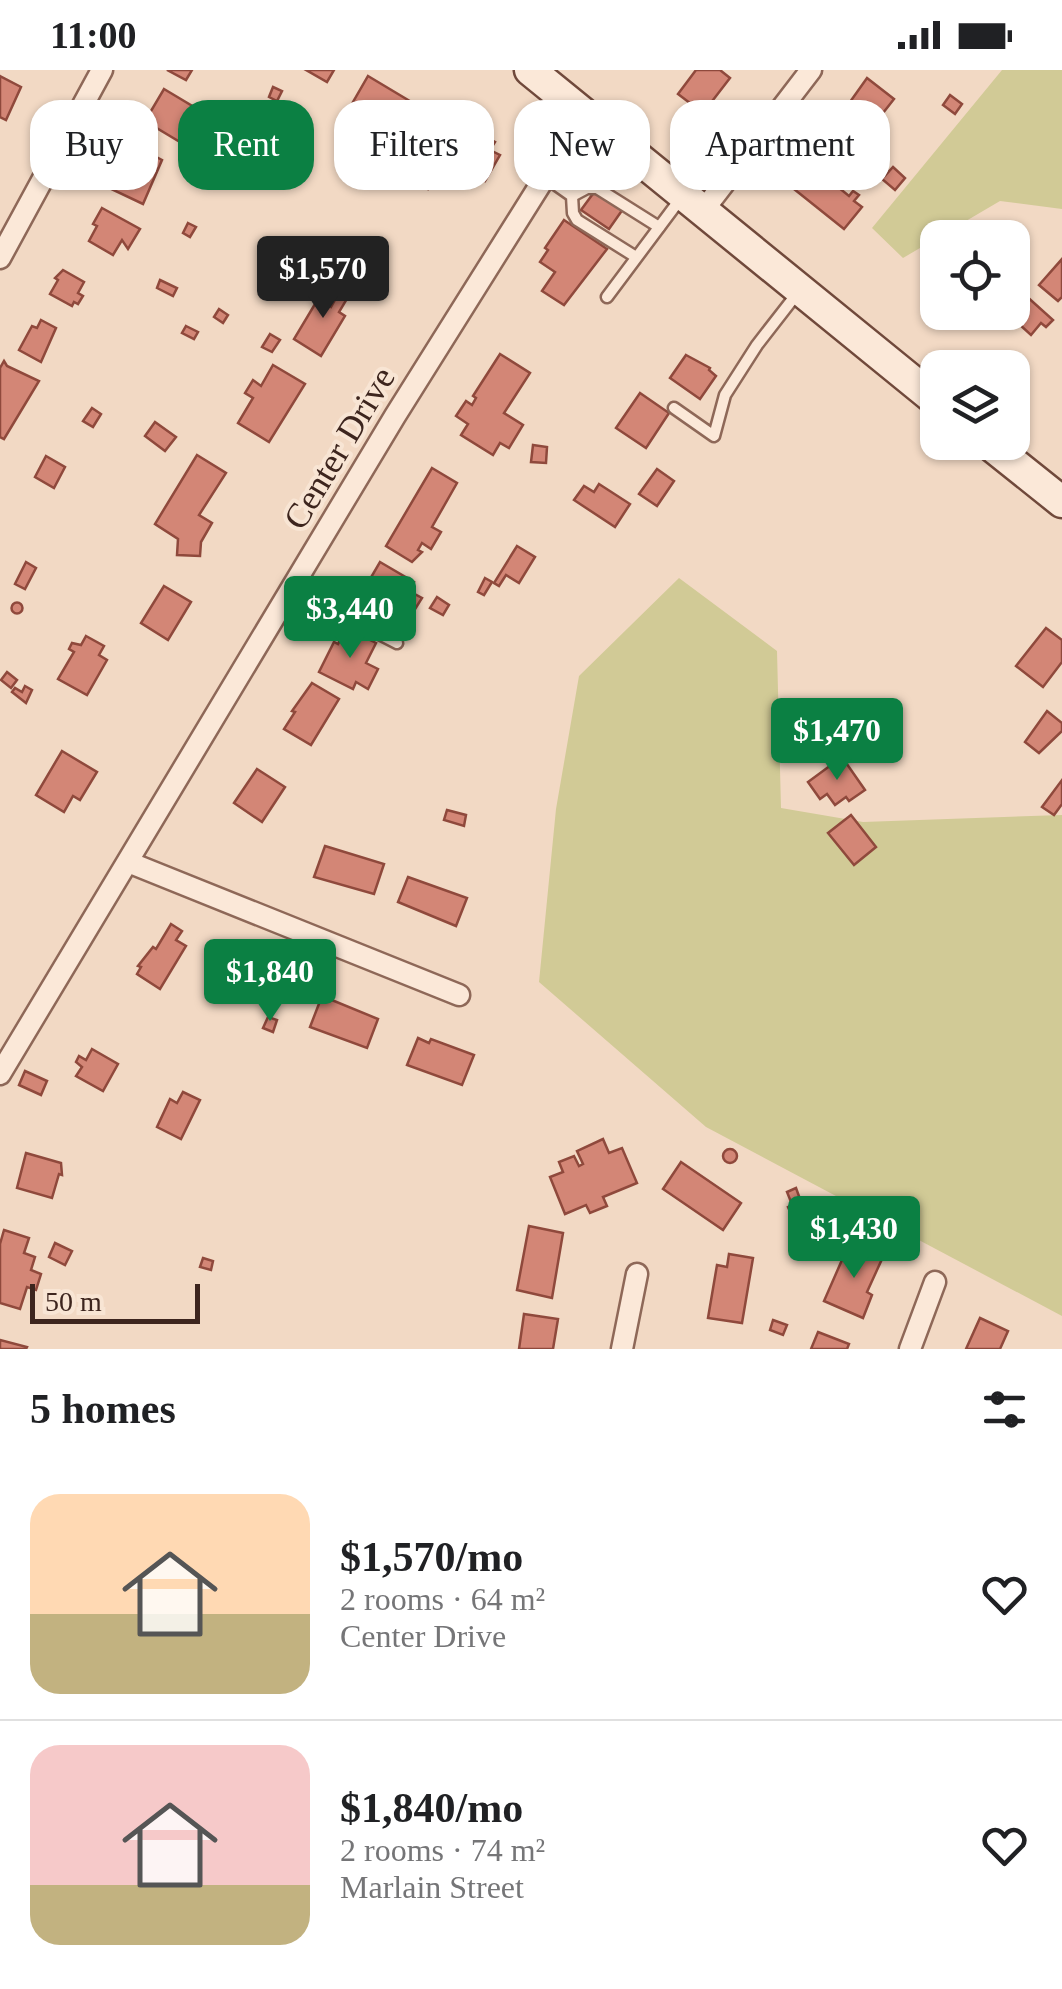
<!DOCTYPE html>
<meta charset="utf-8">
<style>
:root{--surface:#fff;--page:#f6f6f6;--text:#202124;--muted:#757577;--line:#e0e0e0;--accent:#0b8043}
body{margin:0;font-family:Georgia,serif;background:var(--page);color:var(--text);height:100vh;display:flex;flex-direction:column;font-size:38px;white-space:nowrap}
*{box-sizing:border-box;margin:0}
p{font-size:32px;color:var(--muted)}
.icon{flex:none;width:55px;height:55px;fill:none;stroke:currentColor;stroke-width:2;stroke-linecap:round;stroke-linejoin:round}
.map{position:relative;height:1279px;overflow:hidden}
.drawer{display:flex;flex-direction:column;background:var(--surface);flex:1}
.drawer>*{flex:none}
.guide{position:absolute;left:30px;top:30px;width:1002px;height:90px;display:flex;gap:20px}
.controls{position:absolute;left:920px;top:150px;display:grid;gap:20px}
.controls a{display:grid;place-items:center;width:110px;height:110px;border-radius:20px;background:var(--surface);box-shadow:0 2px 8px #0004;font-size:50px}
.scale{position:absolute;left:30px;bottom:25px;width:170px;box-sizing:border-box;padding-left:10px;border:5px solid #3d251e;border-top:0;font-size:28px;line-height:35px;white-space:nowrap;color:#3d251e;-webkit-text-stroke:8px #f8e5d4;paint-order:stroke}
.price{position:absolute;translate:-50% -85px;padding:0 22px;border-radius:10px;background:var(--accent);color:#fff;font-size:32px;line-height:65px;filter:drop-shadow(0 2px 5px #0008)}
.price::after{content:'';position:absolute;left:50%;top:60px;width:30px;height:22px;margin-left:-15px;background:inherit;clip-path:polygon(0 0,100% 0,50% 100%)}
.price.active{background:#222;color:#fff}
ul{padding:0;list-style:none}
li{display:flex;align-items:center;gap:30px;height:250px;padding:0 30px}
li+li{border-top:2px solid var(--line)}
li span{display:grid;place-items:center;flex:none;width:280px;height:200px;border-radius:30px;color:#555}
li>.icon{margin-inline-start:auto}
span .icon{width:120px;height:120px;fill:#fffc;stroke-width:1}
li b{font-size:42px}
h2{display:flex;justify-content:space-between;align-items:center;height:120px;padding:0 30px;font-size:42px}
.chip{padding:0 35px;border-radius:30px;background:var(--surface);box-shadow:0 2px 8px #0004;font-size:35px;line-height:90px}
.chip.active{background:var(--accent);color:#fff}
.status{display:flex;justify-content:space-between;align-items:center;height:70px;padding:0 50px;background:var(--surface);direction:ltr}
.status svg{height:28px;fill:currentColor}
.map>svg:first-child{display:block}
.green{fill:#d1ca96}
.building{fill:#d38676;stroke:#8f493c;stroke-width:2.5}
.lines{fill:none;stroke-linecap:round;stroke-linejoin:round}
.lane-casing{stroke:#8e6858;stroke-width:15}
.street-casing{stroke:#8e6858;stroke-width:25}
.secondary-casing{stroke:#70493b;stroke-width:35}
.lane{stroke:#fbe8d8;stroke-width:10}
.street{stroke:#fbe8d8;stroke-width:20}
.secondary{stroke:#fbe8d8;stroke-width:30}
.labels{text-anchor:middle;stroke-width:8;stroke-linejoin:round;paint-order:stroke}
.street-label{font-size:35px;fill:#3d251e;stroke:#f8e5d4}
</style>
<div class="status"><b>11:00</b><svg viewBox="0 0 49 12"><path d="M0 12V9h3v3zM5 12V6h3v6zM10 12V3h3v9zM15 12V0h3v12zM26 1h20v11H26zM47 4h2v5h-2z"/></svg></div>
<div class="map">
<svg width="1062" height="1279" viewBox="0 0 1062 1279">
<rect width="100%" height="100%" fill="#f2d9c4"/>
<g class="green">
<polygon points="1002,0 1062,0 1062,139 1000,131 903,188 872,158"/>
<polygon points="679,508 777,581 781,738 863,752 1062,745 1062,1246 706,1057 539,912 556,739 579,606"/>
</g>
<g class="building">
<polygon points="167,0 192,0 186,10"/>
<polygon points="306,0 334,0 327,12"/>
<polygon points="696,0 720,0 730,8 703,43 678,24"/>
<polygon points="0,6 21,17 6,50 0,47"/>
<polygon points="368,6 438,48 425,71 397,56 394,59 387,55 389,52 353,32"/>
<polygon points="867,8 894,29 865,66 840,46"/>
<polygon points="273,17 282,21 277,31 269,27"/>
<polygon points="164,19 194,37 185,54 195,56 185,75 145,51"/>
<polygon points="950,25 962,34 955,44 943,35"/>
<polygon points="268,33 275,36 269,49 262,46"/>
<polygon points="472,59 495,72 490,80 500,85 485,111 445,89 460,61 468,66"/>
<polygon points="132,74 162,90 143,134 107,117"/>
<polygon points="814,74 833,89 822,104 849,126 853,121 859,125 854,131 862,137 844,159 784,111"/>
<polygon points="193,82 211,92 205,104 186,94"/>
<polygon points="379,89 396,98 388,111 372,102"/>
<polygon points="893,97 905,108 895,120 882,109"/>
<polygon points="425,105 434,111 428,119 420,114"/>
<polygon points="595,121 623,139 609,159 581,140"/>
<polygon points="102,138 140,159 128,179 122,170 113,185 89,171 97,156 93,154"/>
<polygon points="564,150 607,179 564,235 542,221 555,202 540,192 548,180 545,178"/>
<polygon points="188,153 196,157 190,167 183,163"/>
<polygon points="1062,189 1062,227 1058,231 1039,215"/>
<polygon points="63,200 84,212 78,223 83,226 78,234 74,232 72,236 50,224 58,210 55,208"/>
<polygon points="160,210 177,218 173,226 157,218"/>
<polygon points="331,210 351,222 339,242 345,246 321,286 294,269 318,229 331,237 336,228 324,221"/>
<polygon points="1024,224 1053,250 1046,257 1041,253 1031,265 1006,242 1012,242 1012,226 1018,231"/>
<polygon points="219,239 228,245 223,253 214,247"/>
<polygon points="41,250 56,258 41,292 19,280 32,256 37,258"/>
<polygon points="186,256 198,262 194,269 182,263"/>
<polygon points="270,264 280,270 272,282 262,277"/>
<polygon points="500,284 530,303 504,343 523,355 509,378 500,373 493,385 461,365 468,354 456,346 466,331 472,335 476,328 473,326"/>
<polygon points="686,285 710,298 709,300 716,306 700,329 670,308"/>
<polygon points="4,291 7,296 39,311 4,369 0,367 0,298"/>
<polygon points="273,295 305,314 269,372 238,353 253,328 245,323 253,310 261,316"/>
<polygon points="640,323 669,343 646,378 616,358"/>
<polygon points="92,338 101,344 93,357 83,351"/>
<polygon points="155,352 176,367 165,381 145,366"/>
<polygon points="533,375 547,377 546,393 531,392"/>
<polygon points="197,385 226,403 199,445 212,453 201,472 200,486 177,485 178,469 155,454"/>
<polygon points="46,386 65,397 54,418 35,407"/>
<polygon points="432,398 457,413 432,457 441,462 431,479 422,473 418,480 422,482 412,492 386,476"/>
<polygon points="657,399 674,411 657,436 639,424"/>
<polygon points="599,414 630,434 615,457 574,430 584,416 594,422"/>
<polygon points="517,476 535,487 519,513 506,505 499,516 494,513"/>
<polygon points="26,492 36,498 25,519 15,514"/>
<polygon points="380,492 414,512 409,521 422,528 412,544 400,537 389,557 359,540 368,524 363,521"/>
<polygon points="485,508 492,512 484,525 478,522"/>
<polygon points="164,516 191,532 168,570 141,553"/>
<polygon points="437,527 449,535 443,545 430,538"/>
<circle cx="17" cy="538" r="5.5"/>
<polygon points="346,558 376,573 366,593 378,599 368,619 356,612 353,619 319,602 334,572 338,574"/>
<polygon points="1046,558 1062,570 1062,592 1043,617 1016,596"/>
<polygon points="86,566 104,576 99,585 107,590 87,625 58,609 74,582 69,579 72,573 81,575"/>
<polygon points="7,602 17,610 11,618 1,610"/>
<polygon points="312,613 339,629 311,675 284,659 295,642 292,641"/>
<polygon points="25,616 32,620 26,633 12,622 15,618 22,622"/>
<polygon points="1047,641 1062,653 1062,661 1039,683 1025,672"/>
<polygon points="62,681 97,702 80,730 73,726 64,742 36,725"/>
<polygon points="842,687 865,720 849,731 846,727 835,735 827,724 820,729 808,712"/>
<polygon points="257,699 285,717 262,752 234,733"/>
<polygon points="1062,710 1062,734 1054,745 1042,737"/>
<polygon points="447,740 466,745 464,756 444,750"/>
<polygon points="851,745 876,777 854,795 828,763"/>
<polygon points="325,776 384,794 374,824 314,807"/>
<polygon points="408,807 467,828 456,856 398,832"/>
<polygon points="171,854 182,861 176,870 186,876 160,919 137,904 141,897 138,896 153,877 156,879"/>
<polygon points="322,926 378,949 367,978 310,957"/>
<polygon points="268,947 277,950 273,962 263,958"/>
<polygon points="418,968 429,973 431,969 474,985 462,1015 407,995"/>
<polygon points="92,979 118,994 103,1021 76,1006 82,997 76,992 79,986 86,990"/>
<polygon points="25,1001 47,1011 41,1025 19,1015"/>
<polygon points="183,1022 200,1030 181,1069 157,1057 170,1029 177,1033"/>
<polygon points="603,1069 609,1083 622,1078 637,1113 603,1127 607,1136 590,1143 586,1135 565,1144 550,1107 563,1102 559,1092 574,1086 579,1096 583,1094 577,1081"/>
<circle cx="730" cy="1086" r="7"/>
<polygon points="26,1083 61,1093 62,1105 59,1104 52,1128 17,1118"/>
<polygon points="681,1092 741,1133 723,1160 663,1119"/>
<polygon points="796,1118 800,1129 791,1132 787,1122"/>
<polygon points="798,1132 802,1141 792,1146 788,1137"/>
<polygon points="812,1139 839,1149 832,1165 805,1155"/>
<polygon points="529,1156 563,1163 552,1228 517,1220"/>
<polygon points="4,1160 29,1168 24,1183 35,1187 31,1200 41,1204 36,1220 27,1217 20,1239 0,1233 0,1174"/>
<polygon points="55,1173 72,1181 65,1195 49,1187"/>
<polygon points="849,1174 882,1189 867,1222 872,1225 863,1248 824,1231"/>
<polygon points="729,1184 753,1188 742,1253 708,1248 717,1195 727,1197"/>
<polygon points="203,1188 213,1191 211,1200 200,1197"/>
<polygon points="524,1244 558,1249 553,1279 519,1279"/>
<polygon points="980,1248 1008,1261 1000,1279 966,1279"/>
<polygon points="773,1250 787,1255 783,1265 770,1260"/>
<polygon points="818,1262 849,1274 847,1279 811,1279"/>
<polygon points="0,1270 27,1277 26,1279 0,1279"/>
</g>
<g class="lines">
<g class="lane-casing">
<g id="lane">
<polyline points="545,107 572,126 573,143 577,150 636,187"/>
<polyline points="572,126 587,118 597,118 659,157"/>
<polyline points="607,227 681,128"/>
<polyline points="674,338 714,366 725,325 757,275 799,221"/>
<polyline points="292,519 397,573"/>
</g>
</g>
<g class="street-casing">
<g id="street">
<polyline points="702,142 811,0"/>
<polyline points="0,188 102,0"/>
<polyline points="128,792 459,925"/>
<polyline points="0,1004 395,346 545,107 589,49"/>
<polyline points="622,1279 637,1204"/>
<polyline points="910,1279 935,1212"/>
</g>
</g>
<g class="secondary-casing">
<g id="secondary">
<polyline points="530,0 938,332"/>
<polyline points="987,372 1062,432"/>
</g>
</g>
<use href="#lane" class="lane"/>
<use href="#street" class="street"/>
<use href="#secondary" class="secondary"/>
</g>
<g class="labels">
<g class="street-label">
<text transform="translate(339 378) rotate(-59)" y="12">Center Drive</text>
</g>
</g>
</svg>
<div class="controls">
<a><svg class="icon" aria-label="locate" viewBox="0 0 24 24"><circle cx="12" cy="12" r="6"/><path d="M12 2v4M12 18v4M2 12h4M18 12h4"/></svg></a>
<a><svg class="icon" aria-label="layers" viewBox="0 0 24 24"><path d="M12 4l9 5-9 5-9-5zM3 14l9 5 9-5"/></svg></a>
</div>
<div class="scale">50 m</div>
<b class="price active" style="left:323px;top:251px">$1,570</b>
<b class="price" style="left:350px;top:591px">$3,440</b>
<b class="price" style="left:837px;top:713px">$1,470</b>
<b class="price" style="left:270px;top:954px">$1,840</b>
<b class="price" style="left:854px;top:1211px">$1,430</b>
<div class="guide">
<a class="chip">Buy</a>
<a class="chip active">Rent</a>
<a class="chip">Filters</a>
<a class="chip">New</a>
<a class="chip">Apartment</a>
</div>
</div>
<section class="drawer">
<h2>5 homes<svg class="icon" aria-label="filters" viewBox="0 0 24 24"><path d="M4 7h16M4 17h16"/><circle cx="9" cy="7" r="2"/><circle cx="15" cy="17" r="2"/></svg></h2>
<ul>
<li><span style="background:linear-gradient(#ffd9b3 60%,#c2b280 0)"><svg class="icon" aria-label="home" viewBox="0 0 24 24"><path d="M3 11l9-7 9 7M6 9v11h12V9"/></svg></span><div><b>$1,570/mo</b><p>2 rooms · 64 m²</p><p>Center Drive</p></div><svg class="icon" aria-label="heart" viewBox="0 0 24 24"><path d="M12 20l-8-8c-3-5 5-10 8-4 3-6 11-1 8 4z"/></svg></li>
<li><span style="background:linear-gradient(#f6c9c9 70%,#c2b280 0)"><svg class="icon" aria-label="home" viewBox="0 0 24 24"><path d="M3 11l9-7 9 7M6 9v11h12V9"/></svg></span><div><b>$1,840/mo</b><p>2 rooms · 74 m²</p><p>Marlain Street</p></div><svg class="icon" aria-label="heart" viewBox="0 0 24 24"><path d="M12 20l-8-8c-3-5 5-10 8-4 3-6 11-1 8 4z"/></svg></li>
</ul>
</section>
